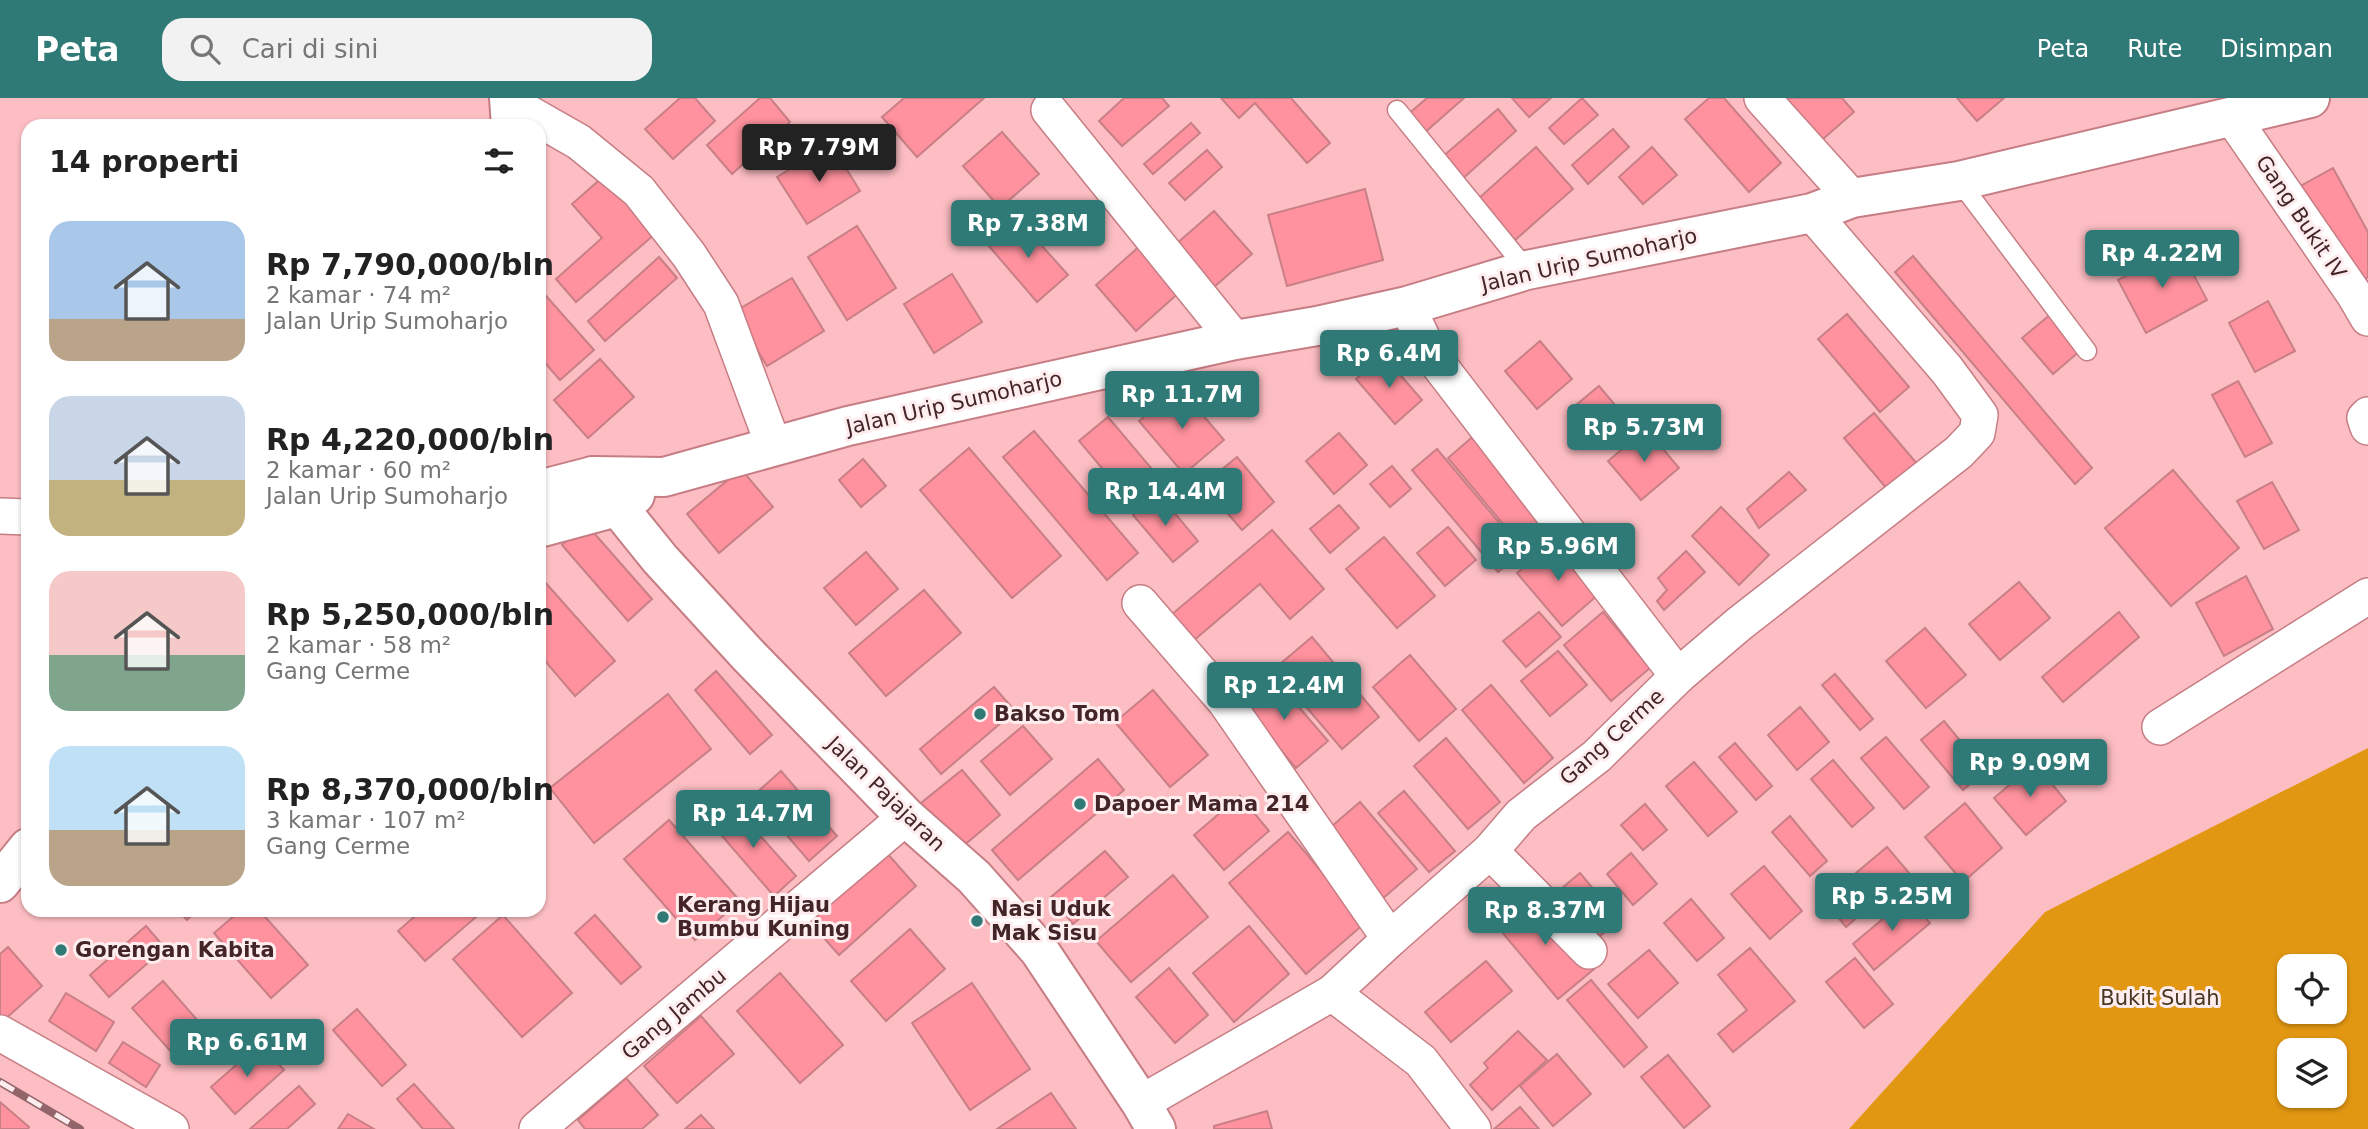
<!DOCTYPE html>
<html lang="id">
<meta charset="utf-8">
<style>
:root{--surface:#fff;--page:#f2f2f2;--text:#222;--muted:#767676;--accent:#2f7977}
body{margin:0;font-family:"DejaVu Sans",sans-serif;background:var(--page);color:var(--text);height:100vh;display:flex;flex-direction:column;font-size:26px;white-space:nowrap}
*{box-sizing:border-box;margin:0}
p{font-size:23px;color:var(--muted)}
.icon{flex:none;width:38px;height:38px;fill:none;stroke:currentColor;stroke-width:2;stroke-linecap:round;stroke-linejoin:round}
.map{position:relative;flex:1;overflow:hidden}
.drawer{position:absolute;left:21px;top:21px;width:525px;height:798px;display:flex;flex-direction:column;background:var(--surface);border-radius:21px;box-shadow:0 2px 5px #0004}
.drawer>*{flex:none}
.tools{position:absolute;left:2277px;top:856px;display:grid;gap:14px}
.tools a{display:grid;place-items:center;width:70px;height:70px;border-radius:14px;background:var(--surface);box-shadow:0 2px 5px #0004;font-size:35px}
.price{position:absolute;translate:-50% -60px;padding:0 16px;border-radius:7px;background:var(--accent);color:#fff;font-size:23px;line-height:46px;filter:drop-shadow(0 2px 4px #0008)}
.price::after{content:'';position:absolute;left:50%;top:42px;width:21px;height:16px;margin-left:-10px;background:inherit;clip-path:polygon(0 0,100% 0,50% 100%)}
.price.active{background:#222;color:#fff}
ul{padding:0;list-style:none}
li{display:flex;align-items:center;gap:21px;height:175px;padding:0 28px}
li span{display:grid;place-items:center;flex:none;width:196px;height:140px;border-radius:21px;color:#555}
li>.icon{margin-inline-start:auto}
span .icon{width:84px;height:84px;fill:#fffc;stroke-width:1}
li b{font-size:30px}
h2{display:flex;justify-content:space-between;align-items:center;height:84px;padding:0 28px;font-size:30px}
header{display:flex;align-items:center;gap:42px;box-sizing:border-box;height:98px;padding:0 35px;background:var(--accent);color:#fff}
header strong{font-size:33px}
nav{display:flex;gap:38px;margin-inline-start:auto;font-size:24px}
.search{width:490px;height:63px;background:var(--page);display:flex;align-items:center;gap:18px;box-sizing:border-box;padding:0 24px;border-radius:21px;color:var(--muted);font-size:26px}
.map>svg:first-child{display:block}
.green{fill:#e19712;fill-rule:evenodd}
.building{fill:#ff929e;stroke:#c87f86;stroke-width:2}
.lines{fill:none;stroke-linecap:round;stroke-linejoin:round}
.lane-casing{stroke:#c67d84;stroke-width:21}
.street-casing{stroke:#c67d84;stroke-width:38}
.secondary-casing{stroke:#c67d84;stroke-width:42}
.lane{stroke:#fff;stroke-width:18}
.street{stroke:#fff;stroke-width:35}
.secondary{stroke:#fff;stroke-width:38}
.rail-casing{stroke:#916569;stroke-width:8}
.rail{stroke:#feedee;stroke-width:5;stroke-dasharray:16;stroke-linecap:butt}
.poi-dot{fill:#2f7977;stroke:#feedee;stroke-width:2.5}
.labels{text-anchor:middle;stroke-width:6;stroke-linejoin:round;paint-order:stroke}
.street-label{font-size:21px;fill:#432528;stroke:#feedee}
.poi-label{font-size:21px;font-weight:bold;fill:#432528;stroke:#feedee;text-anchor:start}
.park-label{font-size:21px;fill:#473823;stroke:#feedee}
</style>
<header>
<strong>Peta</strong>
<div class="search"><svg class="icon" aria-label="search" viewBox="0 0 24 24"><circle cx="10" cy="10" r="6"/><path d="M15 15l6 6"/></svg>Cari di sini</div>
<nav><a>Peta</a><a>Rute</a><a>Disimpan</a></nav>
</header>
<div class="map">
<svg width="2368" height="1031" viewBox="0 0 2368 1031">
<rect width="100%" height="100%" fill="#fdbec3"/>
<path class="green" d="M2368,650v381h-519l196,-217zM2289,868h45v46h-45zM2289,952h45v46h-45z"/>
<g class="building">
<polygon points="680,0 695,0 715,23 673,61 645,31"/>
<polygon points="760,0 770,0 790,24 732,76 707,47"/>
<polygon points="904,0 984,0 917,59 882,19"/>
<polygon points="1124,0 1162,0 1169,8 1122,48 1099,23"/>
<polygon points="1221,0 1291,0 1330,45 1307,65 1255,5 1239,20"/>
<polygon points="1427,0 1464,0 1423,36 1406,18"/>
<polygon points="1512,0 1551,0 1529,19"/>
<polygon points="1582,0 1598,17 1564,46 1549,30"/>
<polygon points="1709,0 1724,0 1781,65 1749,94 1685,21"/>
<polygon points="1772,0 1842,0 1854,14 1815,48"/>
<polygon points="1957,0 2004,0 1977,23"/>
<polygon points="1498,11 1516,33 1460,83 1441,60"/>
<polygon points="1191,25 1200,35 1153,76 1144,66"/>
<polygon points="1613,31 1629,49 1588,86 1572,67"/>
<polygon points="1002,34 1039,76 1000,110 963,68"/>
<polygon points="831,46 860,93 807,126 777,79"/>
<polygon points="1536,49 1573,91 1514,143 1478,101"/>
<polygon points="1652,49 1677,77 1643,106 1619,79"/>
<polygon points="1207,52 1222,69 1185,102 1169,85"/>
<polygon points="2333,70 2368,134 2368,179 2350,189 2297,90"/>
<polygon points="604,78 655,136 576,204 556,181 602,140 572,106"/>
<polygon points="1365,91 1383,162 1287,188 1268,117"/>
<polygon points="1214,113 1252,156 1214,189 1176,146"/>
<polygon points="1018,121 1068,177 1037,204 988,147"/>
<polygon points="857,128 896,190 847,222 808,159"/>
<polygon points="1142,146 1182,192 1136,233 1096,187"/>
<polygon points="2179,149 2207,202 2146,235 2118,182"/>
<polygon points="1913,158 2092,370 2075,386 1895,174"/>
<polygon points="659,159 677,180 605,243 588,223"/>
<polygon points="952,176 982,224 934,255 904,206"/>
<polygon points="792,180 824,233 767,268 734,214"/>
<polygon points="539,190 594,252 560,282 539,258"/>
<polygon points="2268,203 2295,253 2255,274 2229,225"/>
<polygon points="1847,216 1909,289 1880,314 1818,241"/>
<polygon points="2051,216 2081,252 2053,276 2022,240"/>
<polygon points="1540,243 1572,281 1537,311 1505,273"/>
<polygon points="1383,257 1422,302 1395,326 1356,281"/>
<polygon points="600,261 634,299 588,340 554,302"/>
<polygon points="2238,283 2272,345 2245,359 2212,297"/>
<polygon points="1599,288 1626,320 1597,344 1570,312"/>
<polygon points="1179,289 1224,342 1184,376 1139,323"/>
<polygon points="1874,315 1918,367 1888,392 1844,340"/>
<polygon points="1108,319 1152,371 1123,395 1079,343"/>
<polygon points="1646,331 1679,370 1641,402 1608,363"/>
<polygon points="1034,333 1138,455 1107,482 1003,359"/>
<polygon points="1339,335 1367,367 1334,396 1306,363"/>
<polygon points="1476,336 1553,427 1524,451 1448,360"/>
<polygon points="969,350 1061,458 1012,500 920,392"/>
<polygon points="1437,351 1523,453 1498,474 1412,372"/>
<polygon points="1237,359 1274,404 1242,432 1203,387"/>
<polygon points="863,361 886,388 861,409 839,382"/>
<polygon points="1392,368 1411,391 1390,409 1370,386"/>
<polygon points="741,371 773,409 719,455 687,416"/>
<polygon points="2173,372 2239,450 2171,508 2105,430"/>
<polygon points="1789,374 1806,392 1759,430 1747,411"/>
<polygon points="2272,384 2299,432 2264,451 2237,403"/>
<polygon points="1158,395 1198,443 1173,464 1133,417"/>
<polygon points="1339,407 1359,430 1330,455 1310,431"/>
<polygon points="1721,409 1769,457 1739,487 1692,438"/>
<polygon points="586,426 652,501 628,523 562,447"/>
<polygon points="1448,429 1476,462 1445,488 1417,455"/>
<polygon points="1272,432 1324,491 1290,521 1260,486 1193,543 1171,517"/>
<polygon points="1384,439 1435,498 1397,530 1346,471"/>
<polygon points="1554,443 1599,496 1562,528 1517,475"/>
<polygon points="1686,453 1705,474 1664,512 1657,503 1667,492 1658,480"/>
<polygon points="866,454 898,491 856,527 824,490"/>
<polygon points="2246,478 2273,531 2224,558 2196,505"/>
<polygon points="544,483 615,563 575,598 539,556 539,487"/>
<polygon points="2019,484 2050,520 2000,562 1969,526"/>
<polygon points="924,492 961,535 886,598 849,555"/>
<polygon points="1539,514 1561,539 1526,569 1503,543"/>
<polygon points="1603,514 1650,570 1611,603 1564,547"/>
<polygon points="2119,514 2139,539 2063,604 2042,579"/>
<polygon points="1925,530 1966,577 1926,610 1886,563"/>
<polygon points="1312,539 1379,619 1342,651 1274,571"/>
<polygon points="1558,553 1587,587 1550,618 1521,583"/>
<polygon points="1410,557 1456,611 1419,643 1373,589"/>
<polygon points="716,573 772,637 750,656 695,592"/>
<polygon points="1835,576 1873,621 1860,632 1822,587"/>
<polygon points="1272,578 1328,643 1296,670 1241,605"/>
<polygon points="1491,587 1553,660 1524,685 1462,612"/>
<polygon points="994,589 1015,613 941,676 920,651"/>
<polygon points="1153,592 1208,657 1170,689 1115,624"/>
<polygon points="668,596 711,651 594,745 550,690"/>
<polygon points="1800,609 1829,644 1797,672 1768,637"/>
<polygon points="1944,623 1985,673 1963,692 1921,642"/>
<polygon points="1023,628 1052,661 1010,697 981,663"/>
<polygon points="1886,639 1929,689 1904,711 1861,660"/>
<polygon points="1446,640 1500,704 1468,731 1414,668"/>
<polygon points="1735,645 1772,688 1756,702 1719,659"/>
<polygon points="1098,661 1124,692 1018,782 992,752"/>
<polygon points="1833,662 1874,710 1852,729 1811,681"/>
<polygon points="1694,664 1737,714 1708,738 1666,688"/>
<polygon points="2035,665 2066,703 2026,737 1994,700"/>
<polygon points="962,672 1000,717 955,755 916,709"/>
<polygon points="781,673 837,738 809,763 753,698"/>
<polygon points="1404,693 1455,753 1429,774 1378,715"/>
<polygon points="1240,698 1269,733 1224,772 1194,737"/>
<polygon points="1360,704 1417,771 1382,801 1325,734"/>
<polygon points="731,705 796,778 774,798 710,724"/>
<polygon points="1965,705 2002,750 1963,784 1925,739"/>
<polygon points="1645,706 1667,732 1643,752 1621,727"/>
<polygon points="1790,718 1827,763 1810,778 1772,734"/>
<polygon points="669,722 740,803 695,842 624,761"/>
<polygon points="1288,734 1365,825 1306,876 1229,785"/>
<polygon points="1887,749 1909,775 1846,829 1824,802"/>
<polygon points="1105,753 1128,779 1073,826 1051,799"/>
<polygon points="886,754 916,788 839,857 808,822"/>
<polygon points="1631,755 1657,786 1633,807 1607,776"/>
<polygon points="1764,768 1802,813 1770,841 1731,796"/>
<polygon points="1580,775 1619,822 1588,848 1549,801"/>
<polygon points="1173,777 1208,819 1131,884 1096,843"/>
<polygon points="1531,796 1594,871 1558,901 1496,827"/>
<polygon points="1909,799 1930,825 1874,872 1853,846"/>
<polygon points="1691,801 1724,840 1697,863 1664,825"/>
<polygon points="178,812 197,812 187,822"/>
<polygon points="241,812 259,812 308,867 271,900 214,835"/>
<polygon points="422,812 484,812 425,863 398,833"/>
<polygon points="503,817 572,895 522,939 453,861"/>
<polygon points="595,817 641,869 621,886 575,835"/>
<polygon points="146,828 165,850 109,899 90,877"/>
<polygon points="1249,828 1289,876 1234,924 1193,875"/>
<polygon points="910,831 945,871 886,923 851,883"/>
<polygon points="8,849 42,888 3,923 0,920 0,856"/>
<polygon points="1750,850 1795,903 1733,954 1718,936 1747,912 1718,877"/>
<polygon points="1649,852 1678,885 1638,920 1608,886"/>
<polygon points="1855,860 1893,906 1864,930 1826,884"/>
<polygon points="1486,863 1512,893 1451,944 1425,914"/>
<polygon points="1169,870 1208,917 1175,945 1136,899"/>
<polygon points="780,875 843,947 800,985 737,913"/>
<polygon points="1591,882 1647,949 1624,969 1567,902"/>
<polygon points="163,883 212,939 182,966 132,910"/>
<polygon points="972,885 1030,971 970,1012 912,925"/>
<polygon points="66,895 114,924 96,953 49,923"/>
<polygon points="357,911 406,967 382,988 333,932"/>
<polygon points="701,918 734,956 677,1005 644,968"/>
<polygon points="1518,933 1547,962 1492,1012 1470,987 1488,970 1484,965"/>
<polygon points="123,944 160,967 146,989 109,965"/>
<polygon points="260,946 284,972 235,1016 211,989"/>
<polygon points="1557,956 1591,996 1553,1028 1520,988"/>
<polygon points="1668,957 1710,1008 1684,1030 1641,979"/>
<polygon points="626,980 658,1017 642,1031 585,1031 578,1022"/>
<polygon points="414,986 454,1031 423,1031 397,1001"/>
<polygon points="299,988 315,1006 287,1031 250,1031"/>
<polygon points="1051,995 1076,1031 997,1031"/>
<polygon points="0,1004 29,1029 28,1031 0,1031"/>
<polygon points="1520,1009 1539,1031 1494,1031"/>
<polygon points="1267,1013 1272,1031 1214,1031 1214,1028"/>
<polygon points="348,1016 374,1031 338,1031"/>
<polygon points="701,1017 714,1031 685,1031"/>
</g>
<g class="lines">
<g class="lane-casing">
<g id="lane">
<polyline points="1397,12 1527,172"/>
<polyline points="1959,83 2087,253"/>
</g>
</g>
<g class="street-casing">
<g id="street">
<polyline points="1762,0 1852,100"/>
<polyline points="509,4 579,44 639,93 689,157 721,206 774,349"/>
<polyline points="1049,12 1235,242"/>
<polyline points="2232,19 2354,196 2368,220"/>
<polyline points="1407,208 1429,254 1678,578"/>
<polyline points="2368,317 2365,320 2368,329"/>
<polyline points="0,418 28,419"/>
<polyline points="1140,505 1225,603 1390,841"/>
<polyline points="2160,629 2368,498"/>
<polyline points="1490,753 1589,853"/>
<polyline points="1332,895 1421,963 1473,1031"/>
<polyline points="0,935 171,1031"/>
<polyline points="1141,1005 1332,895 1390,841 1490,753 1521,717 1597,658 1678,578 1739,526 1959,354 1977,335 1980,317 1947,272 1812,115"/>
<polyline points="537,1031 906,719"/>
</g>
</g>
<g class="secondary-casing">
<g id="secondary">
<polyline points="509,0 511,28"/>
<polyline points="593,378 660,461 748,557 906,719 974,779 1039,852 1141,1005 1156,1031"/>
<polyline points="539,392 593,378 664,379 848,328 1235,242 1317,228 1407,208 1527,172 1812,115 1852,100 1959,83 2310,0"/>
<polyline points="539,430 617,409 635,397"/>
<polyline points="0,785 28,750"/>
</g>
</g>
<use href="#lane" class="lane"/>
<use href="#street" class="street"/>
<use href="#secondary" class="secondary"/>
<g class="rail-casing">
<polyline id="rail" points="0,984 80,1031"/>
</g>
<use href="#rail" class="rail"/>
</g>
<g class="poi-dot">
<circle cx="980" cy="616" r="7"/>
<circle cx="1080" cy="706" r="7"/>
<circle cx="663" cy="819" r="7"/>
<circle cx="977" cy="823" r="7"/>
<circle cx="61" cy="852" r="7"/>
</g>
<g class="labels">
<g class="street-label">
<text transform="translate(2301 119) rotate(56)" y="7">Gang Bukit IV</text>
<text transform="translate(1589 162) rotate(-13)" y="7">Jalan Urip Sumoharjo</text>
<text transform="translate(954 305) rotate(-13)" y="7">Jalan Urip Sumoharjo</text>
<text transform="translate(1612 639) rotate(-42)" y="7">Gang Cerme</text>
<text transform="translate(886 696) rotate(44)" y="7">Jalan Pajajaran</text>
<text transform="translate(674 916) rotate(-40)" y="7">Gang Jambu</text>
</g>
<g class="poi-label">
<text x="994" y="623">Bakso Tom</text>
<text x="1094" y="713">Dapoer Mama 214</text>
<text x="677" y="814">Kerang Hijau<tspan x="677" dy="24">Bumbu Kuning</tspan></text>
<text x="991" y="818">Nasi Uduk<tspan x="991" dy="24">Mak Sisu</tspan></text>
<text x="75" y="859">Gorengan Kabita</text>
</g>
<g class="park-label">
<text x="2160" y="907">Bukit Sulah</text>
</g>
</g>
</svg>
<div class="tools">
<a><svg class="icon" aria-label="locate" viewBox="0 0 24 24"><circle cx="12" cy="12" r="6"/><path d="M12 2v4M12 18v4M2 12h4M18 12h4"/></svg></a>
<a><svg class="icon" aria-label="layers" viewBox="0 0 24 24"><path d="M12 4l9 5-9 5-9-5zM3 14l9 5 9-5"/></svg></a>
</div>
<b class="price active" style="left:819px;top:86px">Rp 7.79M</b>
<b class="price" style="left:1028px;top:162px">Rp 7.38M</b>
<b class="price" style="left:2162px;top:192px">Rp 4.22M</b>
<b class="price" style="left:1389px;top:292px">Rp 6.4M</b>
<b class="price" style="left:1182px;top:333px">Rp 11.7M</b>
<b class="price" style="left:1644px;top:366px">Rp 5.73M</b>
<b class="price" style="left:1165px;top:430px">Rp 14.4M</b>
<b class="price" style="left:1558px;top:485px">Rp 5.96M</b>
<b class="price" style="left:1284px;top:624px">Rp 12.4M</b>
<b class="price" style="left:2030px;top:701px">Rp 9.09M</b>
<b class="price" style="left:753px;top:752px">Rp 14.7M</b>
<b class="price" style="left:1892px;top:835px">Rp 5.25M</b>
<b class="price" style="left:1545px;top:849px">Rp 8.37M</b>
<b class="price" style="left:247px;top:981px">Rp 6.61M</b>
<section class="drawer">
<h2>14 properti<svg class="icon" aria-label="filters" viewBox="0 0 24 24"><path d="M4 7h16M4 17h16"/><circle cx="9" cy="7" r="2"/><circle cx="15" cy="17" r="2"/></svg></h2>
<ul>
<li><span style="background:linear-gradient(#a9c7e8 70%,#b9a48a 0)"><svg class="icon" aria-label="home" viewBox="0 0 24 24"><path d="M3 11l9-7 9 7M6 9v11h12V9"/></svg></span><div><b>Rp 7,790,000/bln</b><p>2 kamar · 74 m²</p><p>Jalan Urip Sumoharjo</p></div></li>
<li><span style="background:linear-gradient(#c9d6e8 60%,#c2b280 0)"><svg class="icon" aria-label="home" viewBox="0 0 24 24"><path d="M3 11l9-7 9 7M6 9v11h12V9"/></svg></span><div><b>Rp 4,220,000/bln</b><p>2 kamar · 60 m²</p><p>Jalan Urip Sumoharjo</p></div></li>
<li><span style="background:linear-gradient(#f6c9c9 60%,#7fa58c 0)"><svg class="icon" aria-label="home" viewBox="0 0 24 24"><path d="M3 11l9-7 9 7M6 9v11h12V9"/></svg></span><div><b>Rp 5,250,000/bln</b><p>2 kamar · 58 m²</p><p>Gang Cerme</p></div></li>
<li><span style="background:linear-gradient(#bfe0f5 60%,#b9a48a 0)"><svg class="icon" aria-label="home" viewBox="0 0 24 24"><path d="M3 11l9-7 9 7M6 9v11h12V9"/></svg></span><div><b>Rp 8,370,000/bln</b><p>3 kamar · 107 m²</p><p>Gang Cerme</p></div></li>
</ul>
</section>
</div>
